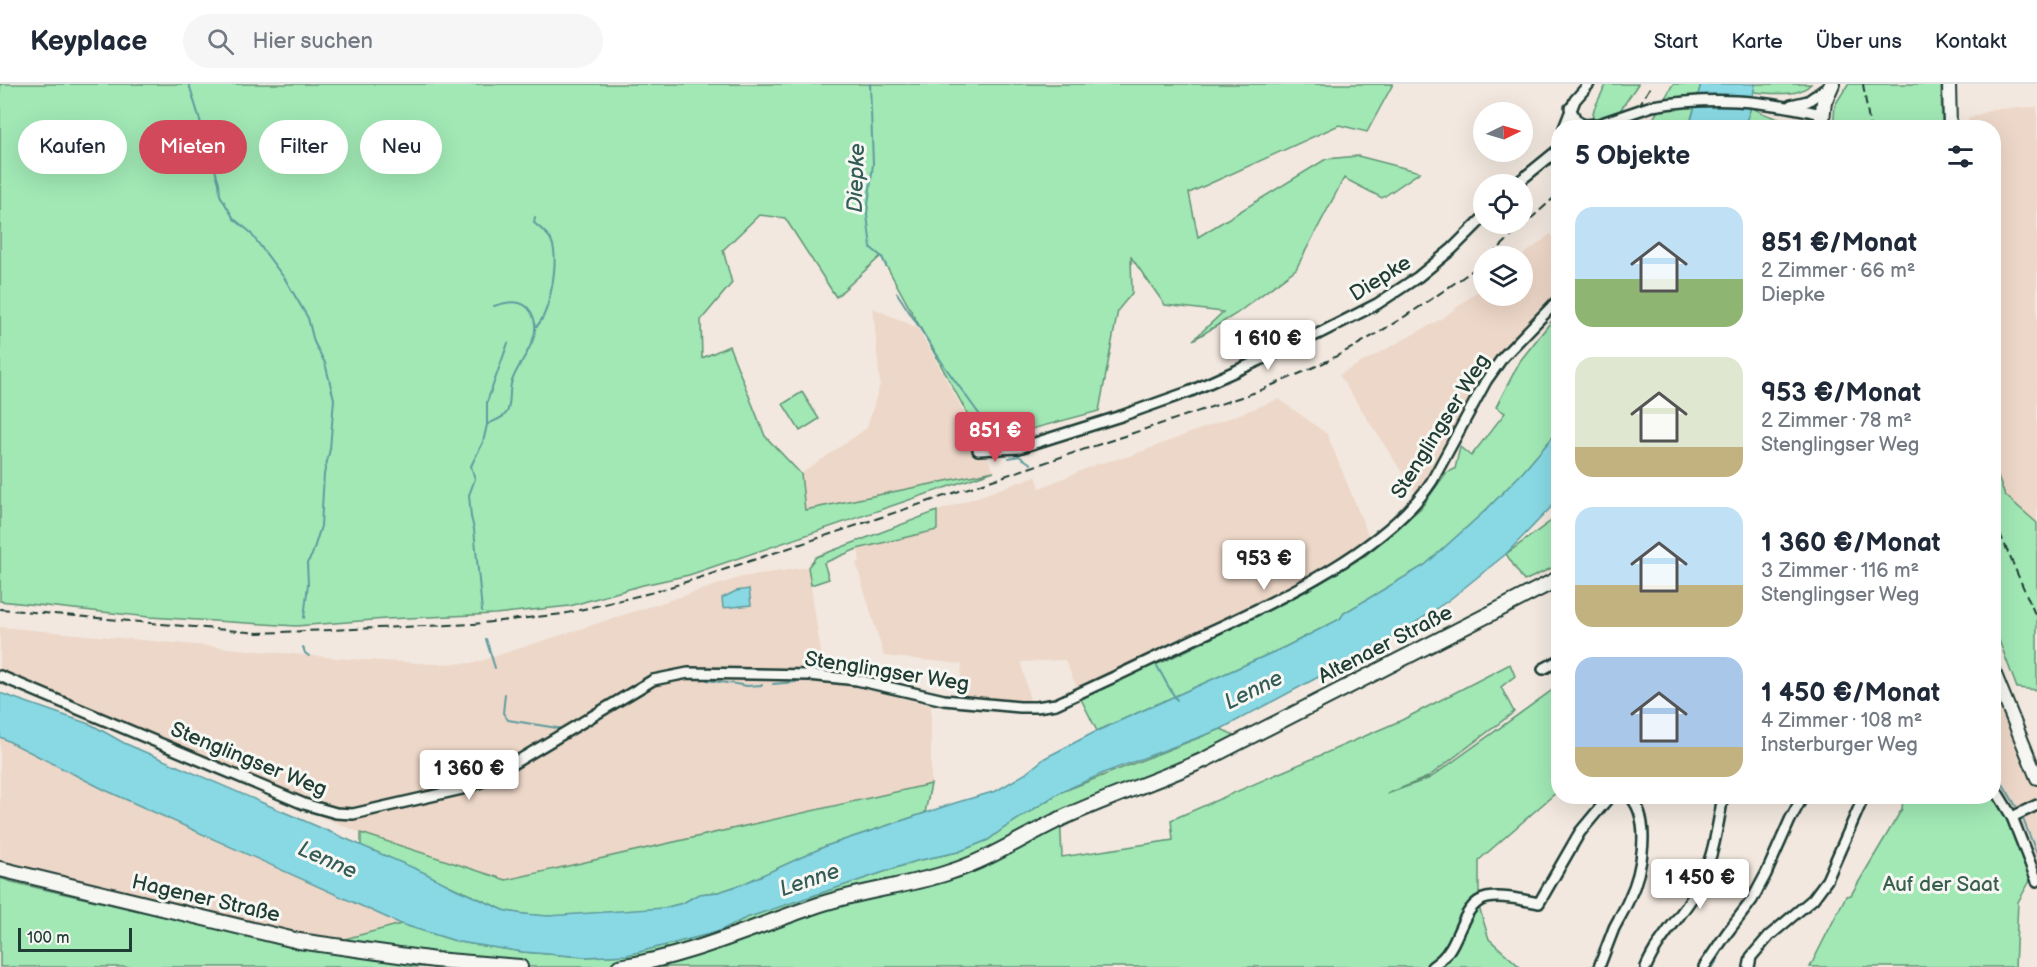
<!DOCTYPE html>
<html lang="de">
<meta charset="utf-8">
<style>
:root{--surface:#fff;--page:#f6f6f7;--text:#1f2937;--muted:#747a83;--line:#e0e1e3;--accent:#d1495b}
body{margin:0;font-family:"Balsamiq Sans",sans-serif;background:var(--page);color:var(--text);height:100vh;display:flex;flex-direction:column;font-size:22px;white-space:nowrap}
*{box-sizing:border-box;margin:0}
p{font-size:20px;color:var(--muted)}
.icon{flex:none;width:33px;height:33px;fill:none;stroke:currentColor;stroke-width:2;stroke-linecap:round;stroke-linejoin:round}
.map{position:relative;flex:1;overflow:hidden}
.side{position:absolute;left:1551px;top:36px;width:450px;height:684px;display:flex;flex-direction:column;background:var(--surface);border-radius:24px;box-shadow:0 6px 24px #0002}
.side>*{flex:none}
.top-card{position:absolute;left:18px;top:36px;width:570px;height:54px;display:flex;gap:12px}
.needle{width:39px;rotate:85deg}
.tools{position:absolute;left:1473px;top:18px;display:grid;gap:12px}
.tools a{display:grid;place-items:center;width:60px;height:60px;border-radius:50%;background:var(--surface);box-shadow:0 6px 24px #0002;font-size:30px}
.scale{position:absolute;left:18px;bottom:15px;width:114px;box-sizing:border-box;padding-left:6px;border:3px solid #1f3d34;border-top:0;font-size:16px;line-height:21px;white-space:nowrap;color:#1f3d34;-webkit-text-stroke:4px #f6f6f2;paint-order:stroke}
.price{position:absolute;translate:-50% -51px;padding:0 14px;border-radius:6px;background:#fff;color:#222;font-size:20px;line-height:39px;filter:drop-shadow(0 2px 3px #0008)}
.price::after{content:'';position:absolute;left:50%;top:36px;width:18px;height:14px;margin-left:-9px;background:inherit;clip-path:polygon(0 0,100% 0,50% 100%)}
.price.current{background:var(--accent);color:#fff}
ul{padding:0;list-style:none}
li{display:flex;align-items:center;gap:18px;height:150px;padding:0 24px}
li span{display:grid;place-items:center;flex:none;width:168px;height:120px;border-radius:18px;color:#555}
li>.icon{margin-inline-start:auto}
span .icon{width:72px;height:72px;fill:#fffc;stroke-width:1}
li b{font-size:26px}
h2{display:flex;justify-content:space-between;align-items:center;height:72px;padding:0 24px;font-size:26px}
.tag{padding:0 21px;border-radius:27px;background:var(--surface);box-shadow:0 6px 24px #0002;font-size:21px;line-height:54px}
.tag.current{background:var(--accent);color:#fff}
header{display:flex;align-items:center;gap:36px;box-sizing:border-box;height:84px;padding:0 30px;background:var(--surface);border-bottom:2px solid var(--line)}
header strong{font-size:28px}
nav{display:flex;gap:33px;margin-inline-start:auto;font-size:21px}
.search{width:420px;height:54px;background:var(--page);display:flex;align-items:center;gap:15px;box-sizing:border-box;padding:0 21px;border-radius:33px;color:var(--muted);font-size:22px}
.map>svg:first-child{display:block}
.built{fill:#edd7c8}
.green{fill:#a1e8b5;stroke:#609274;stroke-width:1.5}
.water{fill:#88d9e4;stroke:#5e9b9e;stroke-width:1.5}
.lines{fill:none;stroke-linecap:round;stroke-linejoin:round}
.stream{stroke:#5e9b9e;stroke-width:2}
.street-casing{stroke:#1f3d34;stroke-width:14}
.secondary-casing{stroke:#1f3d34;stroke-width:16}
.primary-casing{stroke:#1f3d34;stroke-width:18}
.street{stroke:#f6f6f2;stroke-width:9}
.secondary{stroke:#f6f6f2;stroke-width:12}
.primary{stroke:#f6f6f2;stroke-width:14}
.rail{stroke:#1f3d34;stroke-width:2;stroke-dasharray:9 4.5;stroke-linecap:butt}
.street-bridge-casing{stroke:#1f3d34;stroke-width:14;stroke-linecap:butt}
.street-bridge{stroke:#f6f6f2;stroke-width:9}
.labels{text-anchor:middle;stroke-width:6;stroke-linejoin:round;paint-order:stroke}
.street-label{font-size:21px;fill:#1f3d34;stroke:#f6f6f2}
.park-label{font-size:21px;fill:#395f4e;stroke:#f6f6f2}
.water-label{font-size:22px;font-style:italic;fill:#345c57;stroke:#f6f6f2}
</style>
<header>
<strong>Keyplace</strong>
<div class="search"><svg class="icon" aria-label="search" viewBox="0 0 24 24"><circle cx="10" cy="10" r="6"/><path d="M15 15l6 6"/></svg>Hier suchen</div>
<nav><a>Start</a><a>Karte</a><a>Über uns</a><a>Kontakt</a></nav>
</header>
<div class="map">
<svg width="2037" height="883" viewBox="0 0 2037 883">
<rect width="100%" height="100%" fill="#f2e8df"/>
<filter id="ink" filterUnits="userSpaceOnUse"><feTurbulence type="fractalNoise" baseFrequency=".0167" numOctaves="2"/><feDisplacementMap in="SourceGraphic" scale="12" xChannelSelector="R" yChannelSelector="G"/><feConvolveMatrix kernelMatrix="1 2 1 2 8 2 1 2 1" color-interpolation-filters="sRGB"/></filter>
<g filter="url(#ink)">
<g class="built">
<polygon points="2037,23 2037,439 2005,411 1994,383 1994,44 1969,43 1968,35 1993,25"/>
<polygon points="1551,150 1558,162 1558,206 1469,325 1418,413 1339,291 1443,234 1483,203 1484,212 1522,212 1522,172"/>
<polygon points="873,224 918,244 970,339 994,387 805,426 801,390 867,344 880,300"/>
<polygon points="1279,315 1327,350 1371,458 1320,490 1078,606 1065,576 1021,578 1030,617 959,611 962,580 884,572 856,479 860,477 858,465 938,446 938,427 1036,392 1040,404 1097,380 1130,372"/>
<polygon points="808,483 825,595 931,621 931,700 505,796 361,749 83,635 0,599 0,543 348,575 435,580 474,579 742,493"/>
<polygon points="1994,577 2035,671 2037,671 2037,795 1994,699"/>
<polygon points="0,653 105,706 401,840 334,858 256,843 0,780"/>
</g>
<g class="green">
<polygon points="0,0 1393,0 1367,48 1339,41 1189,109 1198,153 1326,75 1358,72 1420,88 1382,114 1344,94 1296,185 1236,230 1193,256 1223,228 1165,221 1131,173 1132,209 1118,226 1099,327 983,358 881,172 836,213 785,134 759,131 723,166 732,199 701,236 702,274 729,262 765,352 801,390 805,426 994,387 689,491 643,501 570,522 495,530 386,535 296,542 149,533 0,517"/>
<polygon points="1606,0 1638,0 1609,43 1590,44 1594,25"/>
<polygon points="1673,0 1701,0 1689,43 1648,44"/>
<path d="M1755,0h56c-13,14 -40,9 -58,8z"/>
<polygon points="1848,0 1941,0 1942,43 1833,43 1835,21"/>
<path d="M1751,23c15,10 32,12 48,20l-55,1z"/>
<polygon points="1558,229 1558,347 1523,388 1486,426 1425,481 1344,529 1340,535 1285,563 1097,647 1077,607 1163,578 1281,520 1365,472 1421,424 1446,389 1455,385 1460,363 1471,372 1505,329 1496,323 1520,277"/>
<polygon points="802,308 819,335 800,347 783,320"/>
<polygon points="1994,383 2005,411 2037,439 2037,606 2017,604 1994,543"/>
<polygon points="937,427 937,446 857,465 824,479 829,495 811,501 808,483 816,473"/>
<polygon points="1558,432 1558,481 1524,497 1506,470"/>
<polygon points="1510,580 1515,592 1501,603 1514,628 1428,693 1387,710 1430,694 1558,602 1558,707 1479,776 1479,823 1489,855 1520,883 0,883 0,794 12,798 307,865 401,840 459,858 523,868 585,873 627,871 717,848 746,834 872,792 916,777 958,768 988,756 1004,744 1059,709 1221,645 1239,653 1196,674 1060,730 1062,773 1173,756 1171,736 1402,636"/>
<path d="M931,700l-6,29 -99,33 -83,38 -24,8 -20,2 -16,9 -19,5c-51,5 -107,14 -158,3l-145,-65v-13l145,47z"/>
<polygon points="1903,713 1993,713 2006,733 2034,790 2018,818 2015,883 1810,883 1846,812 1851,811 1902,725"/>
</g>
<g class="water">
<polygon points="1701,0 1755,0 1751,23 1744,43 1689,44"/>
<polygon points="1558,347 1558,416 1506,470 1449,516 1397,551 1221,645 1106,688 1059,709 1004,744 988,756 958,768 916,777 872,792 746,834 717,848 627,871 585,873 523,868 459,858 401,840 105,706 0,653 0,609 92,641 124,659 423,788 456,805 506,827 524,830 548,832 664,824 683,819 699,810 719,808 743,800 826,762 955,719 996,707 1025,690 1045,674 1097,647 1285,563 1340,535 1344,529 1425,481 1486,426 1523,388"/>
<polygon points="749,505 751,521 723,524 722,514 736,507"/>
</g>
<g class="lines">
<g class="stream">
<polyline points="189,0 219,99 220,111 234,135 249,147 285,195 308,234 314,258 325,279 334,315 330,365 324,390 321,442 312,471 307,479 308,500 304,534"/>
<polyline points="870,0 873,80 867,130 871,164 882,173 886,182"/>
<path d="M535,133l-1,6c6,5 14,11 17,17 9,18 -1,72 -14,86"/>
<polyline points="897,209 945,283 998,356"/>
<path d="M488,340c6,-3 16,-6 19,-12 4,-8 2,-19 4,-28 6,-23 35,-46 20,-72 -8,-14 -25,-10 -37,-6"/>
<polyline points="1009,374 1019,372 1031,380"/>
<polyline points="482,527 474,445 471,433 469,411 475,395 471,382 483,358 487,341 487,318 508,259"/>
<polyline points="486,555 495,584"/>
<polyline points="303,563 305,569 309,572"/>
<path d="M1157,582c7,12 12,23 20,34"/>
<polyline points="707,596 727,599"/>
<polyline points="730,599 747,602 762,601"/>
<polyline points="773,600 796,598"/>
<polyline points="505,610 503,629 508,636 563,645"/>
<polyline points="1994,685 2016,722"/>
<polyline points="2023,735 2037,770"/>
<polyline points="1713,883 1721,869"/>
</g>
<g class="street-casing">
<g id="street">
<polyline points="1791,21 1808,17 1828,3"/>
<path d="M1652,22c62,-10 108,-6 170,8"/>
<polyline points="1570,24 1576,36 1583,41 1599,40"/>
<polyline points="1564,44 1575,16 1589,0"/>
<polyline points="1516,100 1558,66"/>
<polyline points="978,366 1019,364 1121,332 1191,307 1318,250 1377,220 1418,193 1452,165 1484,133"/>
<polyline points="1543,585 1558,577"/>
<path d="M0,592l304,128 32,9 17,1 109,-25 22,-8 169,-101 35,-7 121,2 48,5 87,20 76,7h16l20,-3c50,-23 99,-46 149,-70 73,-34 182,-84 227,-153l54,-100 17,-24 55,-57"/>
<polyline points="1994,703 2012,733 2037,797"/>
<polyline points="2012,733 2037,721"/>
<path d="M1432,883c7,-5 13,-10 17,-17 11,-15 16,-48 38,-52 16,-3 36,2 52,5l41,-71 30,-36"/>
<path d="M1599,883c5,-13 10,-26 15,-39 5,-10 11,-19 15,-29 13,-27 23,-79 1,-103"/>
<path d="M1646,883c11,-26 31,-46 46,-69 21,-35 24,-63 31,-102"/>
<polyline points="1704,883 1727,849 1752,816 1766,790 1790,736 1803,712"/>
<polyline points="1749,883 1751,873 1769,852 1813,815 1827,796 1864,712"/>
</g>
</g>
<g class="secondary-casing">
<g id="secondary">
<polyline points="1949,0 1950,44"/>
<polyline points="1994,588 2037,694"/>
</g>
</g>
<g class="primary-casing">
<g id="primary">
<polyline points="1821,44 1824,18 1832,0"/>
<polyline points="0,785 299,857 435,876 520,883"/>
<path d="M619,883c67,-10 132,-39 196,-61 43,-15 89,-19 132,-33 39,-12 71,-33 107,-51 49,-24 102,-40 152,-63l352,-180"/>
</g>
</g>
<use href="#street" class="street"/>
<use href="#secondary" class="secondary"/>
<use href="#primary" class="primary"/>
<g class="rail">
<polyline points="1863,0 1870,44"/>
<polyline points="1621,44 1640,20 1652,0"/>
<polyline points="1490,172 1558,110"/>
<polyline points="1994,436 2037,535"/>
<path d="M0,525l258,24 216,-9 89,-10 91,-22 54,-17 551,-184c24,-11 49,-20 72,-32 54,-28 104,-61 153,-97"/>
</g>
<g class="street-bridge-casing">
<polyline id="street-bridge" points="1599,40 1652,22"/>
</g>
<use href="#street-bridge" class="street-bridge"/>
</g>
</g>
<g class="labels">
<g class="street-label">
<text transform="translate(1380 194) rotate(-32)" y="7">Diepke</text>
<text transform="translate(1440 342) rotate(-58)" y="7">Stenglingser Weg</text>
<text transform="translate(1385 560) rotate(-27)" y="7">Altenaer Straße</text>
<text transform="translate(887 587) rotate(9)" y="7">Stenglingser Weg</text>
<text transform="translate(249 675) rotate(22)" y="7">Stenglingser Weg</text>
<text transform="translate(206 814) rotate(13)" y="7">Hagener Straße</text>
</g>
<g class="park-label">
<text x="1941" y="807">Auf der Saat</text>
</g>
<g class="water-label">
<text transform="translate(855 94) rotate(-88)" y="8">Diepke</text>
<text transform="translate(1253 605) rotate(-26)" y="8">Lenne</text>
<text transform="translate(328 775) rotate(24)" y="8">Lenne</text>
<text transform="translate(809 795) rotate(-19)" y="8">Lenne</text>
</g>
</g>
</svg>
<div class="tools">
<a><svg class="needle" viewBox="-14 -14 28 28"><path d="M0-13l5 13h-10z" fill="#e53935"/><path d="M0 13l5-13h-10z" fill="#747a83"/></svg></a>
<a><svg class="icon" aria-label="locate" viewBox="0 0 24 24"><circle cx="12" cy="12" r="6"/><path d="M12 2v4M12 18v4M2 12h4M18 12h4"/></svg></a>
<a><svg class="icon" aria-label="layers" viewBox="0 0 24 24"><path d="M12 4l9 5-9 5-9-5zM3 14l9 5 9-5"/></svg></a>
</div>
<div class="scale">100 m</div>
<b class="price" style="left:1268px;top:287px">1 610 €</b>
<b class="price current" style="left:995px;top:379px">851 €</b>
<b class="price" style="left:1264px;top:507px">953 €</b>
<b class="price" style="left:469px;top:717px">1 360 €</b>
<b class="price" style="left:1700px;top:826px">1 450 €</b>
<div class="top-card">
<a class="tag">Kaufen</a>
<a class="tag current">Mieten</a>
<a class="tag">Filter</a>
<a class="tag">Neu</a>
</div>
<section class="side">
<h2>5 Objekte<svg class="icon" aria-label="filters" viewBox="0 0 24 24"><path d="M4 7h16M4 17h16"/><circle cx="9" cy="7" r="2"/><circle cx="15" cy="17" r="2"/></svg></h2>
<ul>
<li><span style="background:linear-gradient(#bfe0f5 60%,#8fb573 0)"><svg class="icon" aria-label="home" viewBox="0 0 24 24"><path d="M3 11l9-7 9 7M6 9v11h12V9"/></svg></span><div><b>851 €/Monat</b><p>2 Zimmer · 66 m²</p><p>Diepke</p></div></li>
<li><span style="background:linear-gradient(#dfe7d0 75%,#c2b280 0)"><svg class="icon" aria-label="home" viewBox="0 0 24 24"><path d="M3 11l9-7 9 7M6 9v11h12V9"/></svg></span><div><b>953 €/Monat</b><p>2 Zimmer · 78 m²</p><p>Stenglingser Weg</p></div></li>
<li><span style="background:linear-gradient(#bfe0f5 65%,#c2b280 0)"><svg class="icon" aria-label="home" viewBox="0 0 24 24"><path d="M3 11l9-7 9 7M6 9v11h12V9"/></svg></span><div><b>1 360 €/Monat</b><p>3 Zimmer · 116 m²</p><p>Stenglingser Weg</p></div></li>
<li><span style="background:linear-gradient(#a9c7e8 75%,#c2b280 0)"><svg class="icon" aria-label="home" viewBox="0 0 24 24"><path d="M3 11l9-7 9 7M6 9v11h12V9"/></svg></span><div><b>1 450 €/Monat</b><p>4 Zimmer · 108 m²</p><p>Insterburger Weg</p></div></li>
</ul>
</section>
</div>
